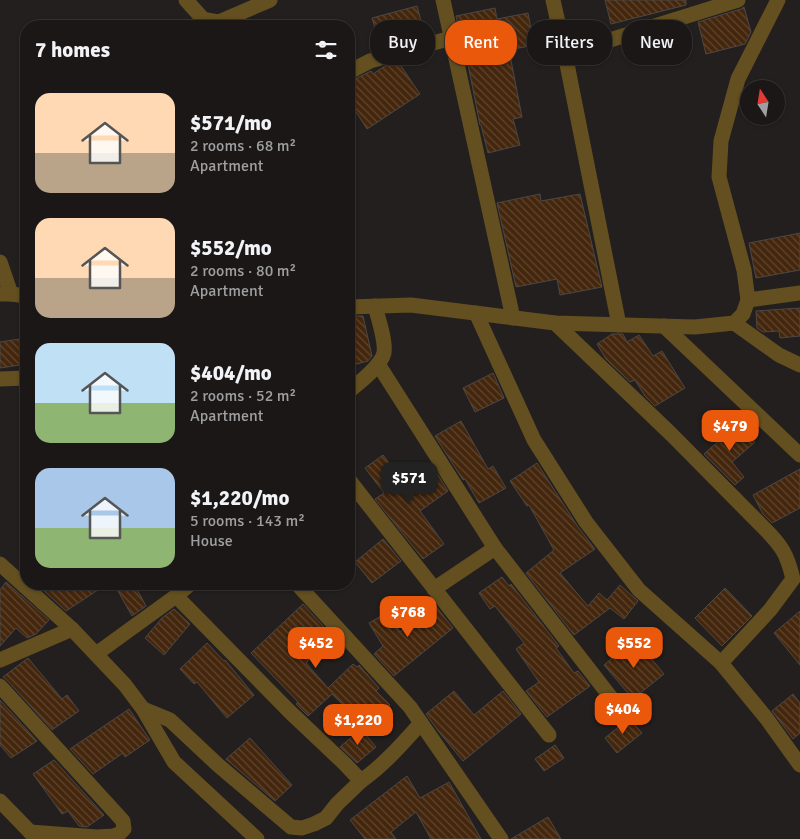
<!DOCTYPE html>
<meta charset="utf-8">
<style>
:root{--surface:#1a1716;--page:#272423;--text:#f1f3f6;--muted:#9f9fa1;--line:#383635;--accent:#ea580c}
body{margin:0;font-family:Signika,sans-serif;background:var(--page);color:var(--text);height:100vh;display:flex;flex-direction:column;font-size:19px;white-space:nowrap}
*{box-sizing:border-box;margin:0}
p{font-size:16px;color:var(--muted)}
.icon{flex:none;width:28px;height:28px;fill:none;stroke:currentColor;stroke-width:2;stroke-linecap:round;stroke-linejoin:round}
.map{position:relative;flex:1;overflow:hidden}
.drawer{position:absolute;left:20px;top:20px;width:335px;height:570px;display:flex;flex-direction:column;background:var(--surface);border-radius:20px;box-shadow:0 1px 4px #0004,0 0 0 1px var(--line)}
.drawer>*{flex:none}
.guide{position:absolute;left:370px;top:20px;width:355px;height:45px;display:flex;gap:10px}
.needle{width:32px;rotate:348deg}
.tools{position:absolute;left:740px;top:80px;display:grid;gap:10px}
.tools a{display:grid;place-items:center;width:45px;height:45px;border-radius:50%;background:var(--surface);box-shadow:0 1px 4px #0004,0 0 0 1px var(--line);font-size:25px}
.price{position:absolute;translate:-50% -42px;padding:0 11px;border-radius:10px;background:var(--accent);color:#fff;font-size:16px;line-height:32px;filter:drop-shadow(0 1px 2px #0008)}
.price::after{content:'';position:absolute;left:50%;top:30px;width:15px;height:11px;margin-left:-8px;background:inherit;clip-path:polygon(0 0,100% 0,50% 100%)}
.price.selected{background:#222;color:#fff}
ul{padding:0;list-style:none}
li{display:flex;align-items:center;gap:15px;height:125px;padding:0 15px}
li span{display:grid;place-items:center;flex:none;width:140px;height:100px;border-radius:15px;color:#555}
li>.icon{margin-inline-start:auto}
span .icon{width:60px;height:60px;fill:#fffc;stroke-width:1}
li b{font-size:21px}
h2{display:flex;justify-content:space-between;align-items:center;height:60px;padding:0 15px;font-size:21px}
.chip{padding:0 18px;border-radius:20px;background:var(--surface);box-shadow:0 1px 4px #0004,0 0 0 1px var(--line);font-size:18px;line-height:45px}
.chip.selected{background:var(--accent);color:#fff}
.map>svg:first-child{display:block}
.building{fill:url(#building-back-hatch);stroke:#4b4846}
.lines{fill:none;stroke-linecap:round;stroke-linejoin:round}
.minor{stroke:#634f1f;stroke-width:15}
</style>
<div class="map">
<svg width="800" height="839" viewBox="0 0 800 839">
<defs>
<pattern id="building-back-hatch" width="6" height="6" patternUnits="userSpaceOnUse" patternTransform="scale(1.25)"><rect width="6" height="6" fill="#44260d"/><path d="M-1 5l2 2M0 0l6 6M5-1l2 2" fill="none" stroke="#5f4630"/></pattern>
</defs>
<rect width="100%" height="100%" fill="#221f1e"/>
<g class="building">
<polygon points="605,0 686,0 686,5 611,24"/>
<polygon points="417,6 421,21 376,32 372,18"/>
<polygon points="744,7 751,32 745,44 706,54 698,22 741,9"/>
<polygon points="495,8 497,19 528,13 534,45 509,50 522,117 513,119 520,145 488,153 481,125 480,125 467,59 466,59 456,16"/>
<polygon points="399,63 420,94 367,129 349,101 349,81 353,80 371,71 373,74 385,66"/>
<polygon points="540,194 541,201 580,194 602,287 560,295 557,279 516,287 497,203"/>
<polygon points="800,233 800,270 756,278 749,243"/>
<polygon points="800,308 800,336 780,338 779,331 763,332 757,328 756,311"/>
<polygon points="349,316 363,316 372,356 368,361 349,366"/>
<polygon points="612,334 623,334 627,342 639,335 653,356 662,351 685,388 655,406 645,396 635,380 630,382 606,359 597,344"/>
<polygon points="26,338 26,364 0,368 0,342"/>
<polygon points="493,373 504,398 475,412 463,388"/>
<polygon points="461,421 488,469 493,466 506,488 479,503 465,479 463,480 435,436"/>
<polygon points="739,423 755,442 732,462 744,477 735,485 704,454"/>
<polygon points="383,455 407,486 433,467 448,491 420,511 444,544 423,559 375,499 384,493 365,468"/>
<polygon points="537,463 578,527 595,549 560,573 588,606 599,593 607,600 620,585 638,601 624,619 610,608 574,635 526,573 554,550 529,505 527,506 510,481"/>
<polygon points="800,469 800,508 772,523 763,514 753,495"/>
<polygon points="383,539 401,561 372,583 355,562"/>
<polygon points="502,577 509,586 511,584 559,646 556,648 574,673 578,671 590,686 547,717 526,691 539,682 516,649 524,643 495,606 490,609 479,593"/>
<polygon points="6,582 49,620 36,634 27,638 16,628 0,646 0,590"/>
<polygon points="48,584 107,584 66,611 41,588"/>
<polygon points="114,584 134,584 146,606 132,616"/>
<polygon points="725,588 752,616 722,646 695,618"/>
<polygon points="303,604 333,637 306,663 328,688 353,664 357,667 359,665 379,688 376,691 390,705 366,728 332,694 308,716 296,704 298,702 251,653"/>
<polygon points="434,604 453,628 394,676 374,654 383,646 369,623 388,612 400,632"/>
<polygon points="174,609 190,624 164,655 145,638 162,618"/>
<polygon points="800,611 800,665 774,633"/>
<polygon points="635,639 664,674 633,699 604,665"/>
<polygon points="207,643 224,661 225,660 254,695 227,718 197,682 194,684 180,669"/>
<polygon points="28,658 62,699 67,695 79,711 52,730 7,680 3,677"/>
<polygon points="454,691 474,715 503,691 521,714 463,761 439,732 426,714"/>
<polygon points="793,694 800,703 800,733 793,739 772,711"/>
<polygon points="0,700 37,741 11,758 0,745"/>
<polygon points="129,709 150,740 125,757 123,753 93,774 70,749"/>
<polygon points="629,718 642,733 617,753 605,738"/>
<polygon points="361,729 376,747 357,763 340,747"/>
<polygon points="250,738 292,785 275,801 226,759"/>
<polygon points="555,745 564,758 544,771 535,759"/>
<polygon points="54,760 104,815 87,827 79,826 68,811 62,814 33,774"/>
<polygon points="407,776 420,798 449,782 481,839 431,839 416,812 391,832 396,839 365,839 350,820"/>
<polygon points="548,817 561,839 511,839"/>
</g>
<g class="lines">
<g class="minor">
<polyline points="186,0 203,19 219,22 222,26"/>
<polyline points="443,0 513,318"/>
<polyline points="553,0 565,54 619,325"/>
<polyline points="219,22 270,0"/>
<polyline points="565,54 738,0"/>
<polyline points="349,72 370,61 451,38"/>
<polyline points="0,262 11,294"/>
<polyline points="1,294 11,294 26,296"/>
<polyline points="748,300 800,293"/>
<polyline points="349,307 411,305 555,323 695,327 734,323 743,314 748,300 744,270 719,177 721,141 738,79 778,0"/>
<polyline points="476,313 534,440 586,522 639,590 721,663 767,719 800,765"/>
<path d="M555,323l116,111 93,94c18,18 23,26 29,51l-23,31 -49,53"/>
<polyline points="734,323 779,355 800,365"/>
<polyline points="664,326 800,455"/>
<polyline points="378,364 495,548 616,704"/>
<polyline points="0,379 26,378"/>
<path d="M349,391c10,-8 32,-25 35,-38 2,-12 -6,-35 -9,-47"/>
<polyline points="349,480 549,735"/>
<polyline points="0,564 72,629 125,685 143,709 174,762 257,839"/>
<polyline points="297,584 410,707 501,839"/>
<polyline points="434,589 495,548"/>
<path d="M176,596l114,116 55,52 16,17c23,-16 41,-37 60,-58"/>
<polyline points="96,654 176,596 190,584"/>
<polyline points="0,660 72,629"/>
<polyline points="0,686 123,821 124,829 119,834 113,836 97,837 30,832"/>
<polyline points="143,709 170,720 218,765 291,827 302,828 314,824 326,818 337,804 361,781"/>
<polyline points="0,801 36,838"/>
</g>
</g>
</svg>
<div class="tools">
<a><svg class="needle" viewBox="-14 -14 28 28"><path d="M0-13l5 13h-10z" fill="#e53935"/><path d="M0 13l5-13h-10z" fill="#9f9fa1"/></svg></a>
</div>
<b class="price" style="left:730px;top:452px">$479</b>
<b class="price selected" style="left:409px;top:504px">$571</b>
<b class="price" style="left:408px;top:638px">$768</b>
<b class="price" style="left:316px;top:669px">$452</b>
<b class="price" style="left:634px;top:669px">$552</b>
<b class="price" style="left:623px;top:735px">$404</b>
<b class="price" style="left:358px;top:746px">$1,220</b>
<div class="guide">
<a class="chip">Buy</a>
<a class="chip selected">Rent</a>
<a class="chip">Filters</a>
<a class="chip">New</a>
</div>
<section class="drawer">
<h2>7 homes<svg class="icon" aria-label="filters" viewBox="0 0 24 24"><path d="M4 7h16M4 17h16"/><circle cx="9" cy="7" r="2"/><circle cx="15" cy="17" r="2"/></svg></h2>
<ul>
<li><span style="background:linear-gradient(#ffd9b3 60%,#b9a48a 0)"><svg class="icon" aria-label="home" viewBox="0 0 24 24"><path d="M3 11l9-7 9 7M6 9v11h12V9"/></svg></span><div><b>$571/mo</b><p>2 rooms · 68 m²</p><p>Apartment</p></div></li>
<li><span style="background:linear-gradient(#ffd9b3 60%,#b9a48a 0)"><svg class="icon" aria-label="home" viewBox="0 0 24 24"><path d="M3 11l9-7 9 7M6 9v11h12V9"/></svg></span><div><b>$552/mo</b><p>2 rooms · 80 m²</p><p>Apartment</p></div></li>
<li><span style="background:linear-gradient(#bfe0f5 60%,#8fb573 0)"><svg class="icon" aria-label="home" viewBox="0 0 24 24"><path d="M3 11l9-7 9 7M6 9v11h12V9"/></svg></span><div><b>$404/mo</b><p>2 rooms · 52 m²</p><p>Apartment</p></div></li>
<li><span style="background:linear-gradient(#a9c7e8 60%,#8fb573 0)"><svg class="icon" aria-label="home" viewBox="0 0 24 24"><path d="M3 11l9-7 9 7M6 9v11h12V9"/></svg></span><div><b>$1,220/mo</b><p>5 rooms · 143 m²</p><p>House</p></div></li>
</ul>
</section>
</div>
